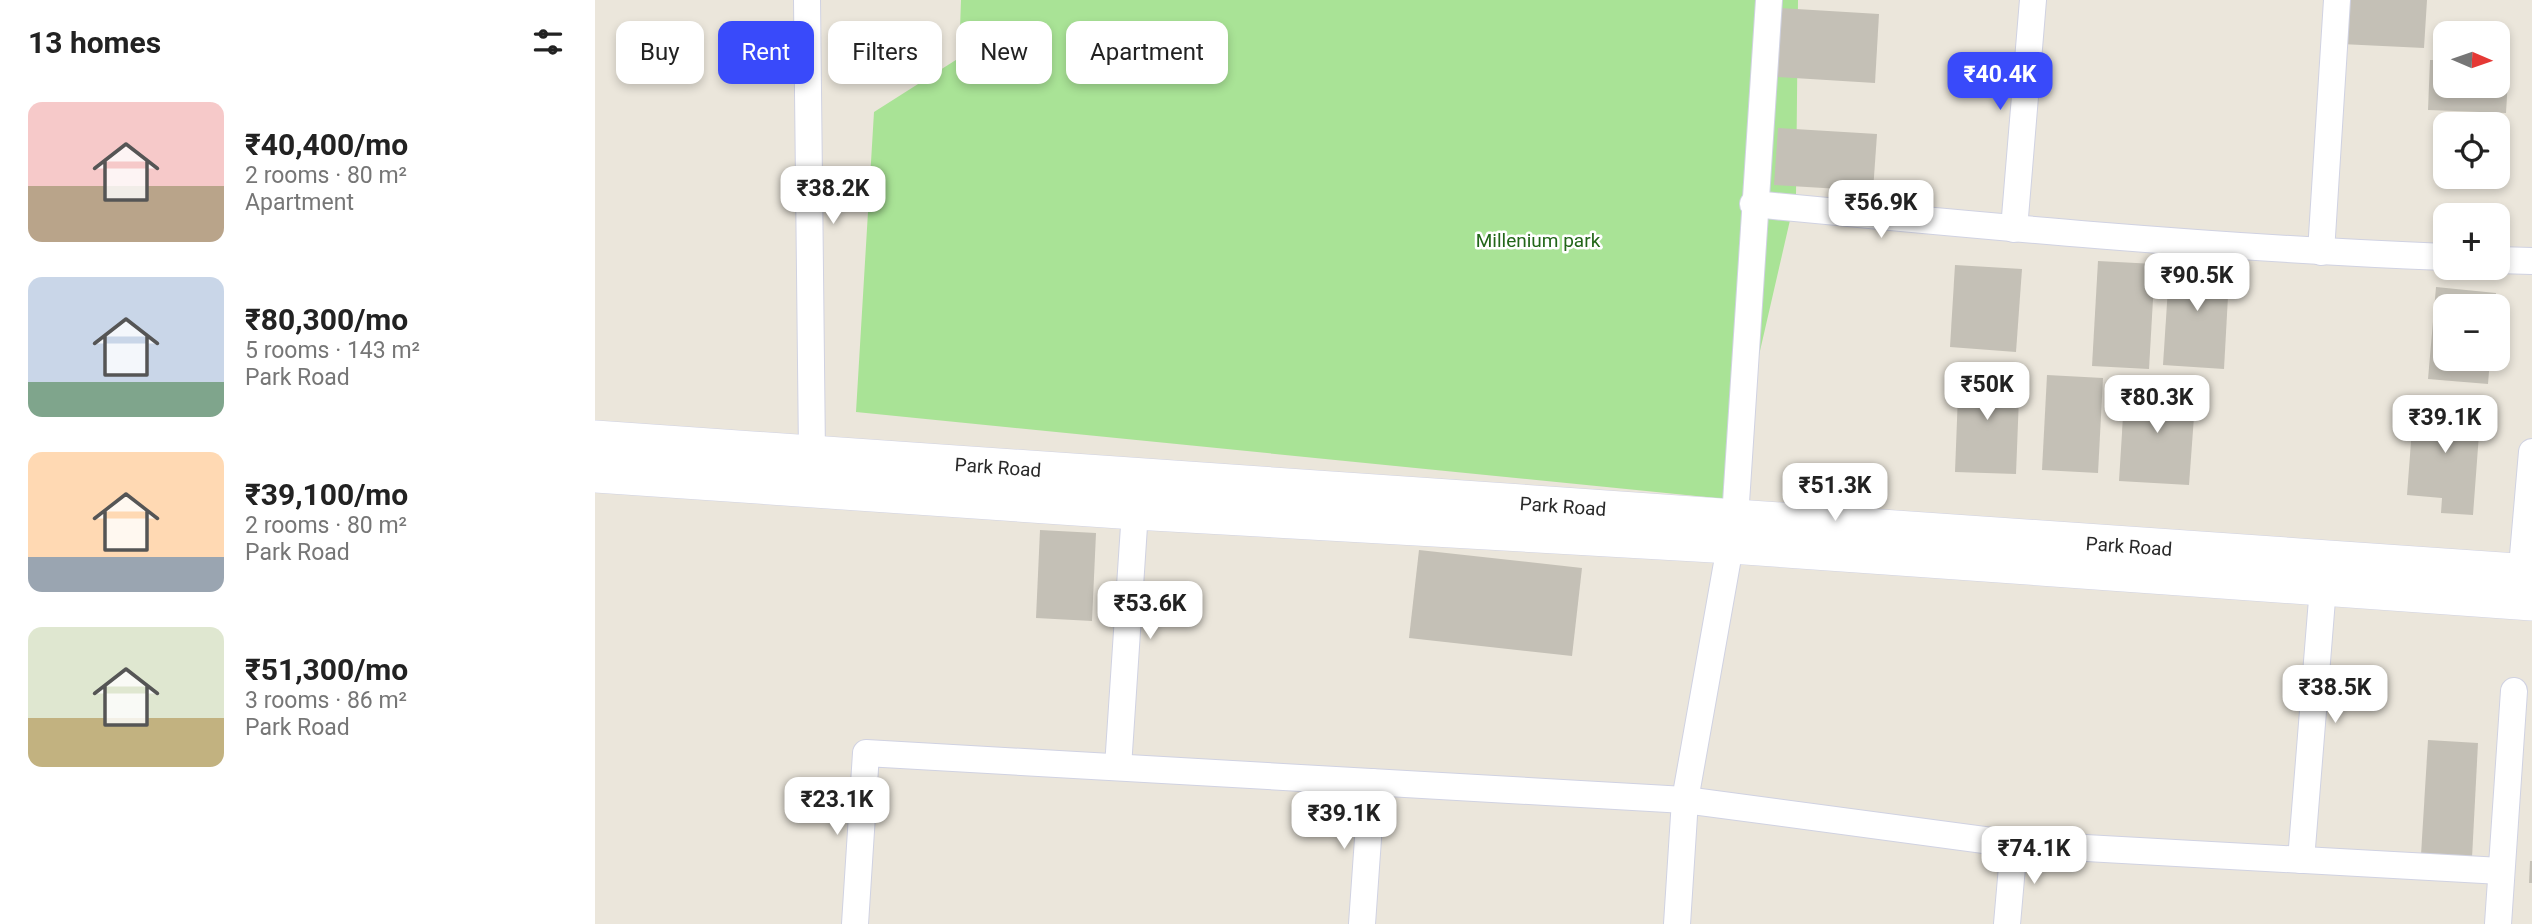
<!DOCTYPE html>
<meta charset="utf-8">
<style>
:root{--surface:#fff;--page:#f6f6f6;--text:#222;--muted:#767676;--accent:#394afa}
body{margin:0;font-family:Roboto,sans-serif;background:var(--page);color:var(--text);height:100vh;display:flex;flex-direction:column;font-size:26px;white-space:nowrap}
*{box-sizing:border-box;margin:0}
p{font-size:23px;color:var(--muted)}
.icon{flex:none;width:38px;height:38px;fill:none;stroke:currentColor;stroke-width:2;stroke-linecap:round;stroke-linejoin:round}
.map{position:relative;flex:1;overflow:hidden}
.panel{display:flex;flex-direction:column;background:var(--surface);width:595px}
.panel>*{flex:none}
.guide{position:absolute;left:21px;top:21px;width:665px;height:63px;display:flex;gap:14px}
.needle{width:46px;rotate:92deg}
.tools{position:absolute;left:1838px;top:21px;display:grid;gap:14px}
.tools a{display:grid;place-items:center;width:77px;height:77px;border-radius:14px;background:var(--surface);box-shadow:0 4px 10px #0003;font-size:35px}
.price{position:absolute;translate:-50% -60px;padding:0 16px;border-radius:14px;background:#fff;color:#222;font-size:23px;line-height:46px;filter:drop-shadow(0 2px 4px #0008)}
.price::after{content:'';position:absolute;left:50%;top:42px;width:21px;height:16px;margin-left:-10px;background:inherit;clip-path:polygon(0 0,100% 0,50% 100%)}
.price.current{background:var(--accent);color:#fff}
ul{padding:0;list-style:none}
li{display:flex;align-items:center;gap:21px;height:175px;padding:0 28px}
li span{display:grid;place-items:center;flex:none;width:196px;height:140px;border-radius:14px;color:#555}
li>.icon{margin-inline-start:auto}
span .icon{width:84px;height:84px;fill:#fffc;stroke-width:1}
li b{font-size:30px}
h2{display:flex;justify-content:space-between;align-items:center;height:84px;padding:0 28px;font-size:30px}
.tag{padding:0 24px;border-radius:14px;background:var(--surface);box-shadow:0 4px 10px #0003;font-size:24px;line-height:63px}
.tag.current{background:var(--accent);color:#fff}
main{display:flex;flex:1;min-height:0}
.map>svg:first-child{display:block}
.green{fill:#a9e396}
.building{fill:#c4c0b6}
.lines{fill:none;stroke-linecap:round;stroke-linejoin:round}
.street-casing{stroke:#d0d2e2;stroke-width:28}
.secondary-casing{stroke:#d0d2e2;stroke-width:38}
.street{stroke:#fff;stroke-width:26}
.secondary{stroke:#fff;stroke-width:37}
.labels{text-anchor:middle;stroke-width:5;stroke-linejoin:round;paint-order:stroke}
.park-label{font-size:19px;fill:#226619;stroke:#fff}
.street-label{font-size:19px;fill:#292929;stroke:#fff}
</style>
<main>
<section class="panel">
<h2>13 homes<svg class="icon" aria-label="filters" viewBox="0 0 24 24"><path d="M4 7h16M4 17h16"/><circle cx="9" cy="7" r="2"/><circle cx="15" cy="17" r="2"/></svg></h2>
<ul>
<li><span style="background:linear-gradient(#f6c9c9 60%,#b9a48a 0)"><svg class="icon" aria-label="home" viewBox="0 0 24 24"><path d="M3 11l9-7 9 7M6 9v11h12V9"/></svg></span><div><b>₹40,400/mo</b><p>2 rooms · 80 m²</p><p>Apartment</p></div></li>
<li><span style="background:linear-gradient(#c9d6e8 75%,#7fa58c 0)"><svg class="icon" aria-label="home" viewBox="0 0 24 24"><path d="M3 11l9-7 9 7M6 9v11h12V9"/></svg></span><div><b>₹80,300/mo</b><p>5 rooms · 143 m²</p><p>Park Road</p></div></li>
<li><span style="background:linear-gradient(#ffd9b3 75%,#9aa5b1 0)"><svg class="icon" aria-label="home" viewBox="0 0 24 24"><path d="M3 11l9-7 9 7M6 9v11h12V9"/></svg></span><div><b>₹39,100/mo</b><p>2 rooms · 80 m²</p><p>Park Road</p></div></li>
<li><span style="background:linear-gradient(#dfe7d0 65%,#c2b280 0)"><svg class="icon" aria-label="home" viewBox="0 0 24 24"><path d="M3 11l9-7 9 7M6 9v11h12V9"/></svg></span><div><b>₹51,300/mo</b><p>3 rooms · 86 m²</p><p>Park Road</p></div></li>
</ul>
</section>
<div class="map">
<svg width="1937" height="924" viewBox="0 0 1937 924">
<rect width="100%" height="100%" fill="#ebe6db"/>
<polygon class="green" points="366,0 1203,0 1201,194 1131,499 261,412 279,112 364,58"/>
<g class="building">
<polygon points="1748,0 1832,0 1829,48 1746,44"/>
<polygon points="1185,8 1284,14 1280,83 1181,77"/>
<polygon points="1835,60 1850,60 1850,86 1902,86 1902,62 1914,63 1911,113 1833,110"/>
<polygon points="1183,128 1282,134 1278,191 1179,185"/>
<polygon points="1575,257 1635,260 1629,369 1568,365"/>
<polygon points="1503,261 1560,264 1554,369 1497,366"/>
<polygon points="1360,265 1427,269 1421,352 1355,347"/>
<polygon points="1841,287 1901,293 1900,306 1850,306 1850,359 1895,359 1893,384 1833,379"/>
<polygon points="1364,369 1425,371 1421,474 1360,472"/>
<polygon points="1452,375 1508,378 1503,473 1447,470"/>
<polygon points="1530,384 1601,389 1594,485 1524,481"/>
<polygon points="1819,402 1886,407 1878,515 1846,513 1847,498 1812,495"/>
<polygon points="445,530 501,533 497,621 441,618"/>
<polygon points="824,550 987,568 977,656 814,638"/>
<polygon points="1833,740 1883,743 1877,858 1826,855"/>
<polygon points="1935,861 1937,861 1937,883 1934,883"/>
</g>
<g class="lines">
<g class="street-casing">
<g id="street">
<polyline points="212,0 217,454"/>
<path d="M1158,204c230,22 461,44 692,53"/>
<polyline points="1419,229 1438,0"/>
<polyline points="1726,252 1742,0"/>
<polyline points="1902,260 1937,261"/>
<polyline points="1925,590 1937,452"/>
<polyline points="523,767 540,511"/>
<polyline points="1706,860 1728,587"/>
<polyline points="260,924 271,753 1090,800 1419,844 1906,871"/>
<polyline points="767,924 777,782"/>
<polyline points="1082,924 1090,800 1140,518 1174,0"/>
<polyline points="1412,924 1419,844"/>
<polyline points="1903,924 1919,691"/>
</g>
</g>
<g class="secondary-casing">
<g id="secondary">
<polyline points="0,439 1937,573"/>
<polyline points="0,474 540,511 1136,545 1937,602"/>
</g>
</g>
<use href="#street" class="street"/>
<use href="#secondary" class="secondary"/>
</g>
<g class="labels">
<g class="park-label">
<text x="943" y="247">Millenium park</text>
</g>
<g class="street-label">
<text transform="translate(403 467) rotate(4)" y="7">Park Road</text>
<text transform="translate(968 506) rotate(4)" y="7">Park Road</text>
<text transform="translate(1534 546) rotate(4)" y="7">Park Road</text>
</g>
</g>
</svg>
<div class="tools">
<a><svg class="needle" viewBox="-14 -14 28 28"><path d="M0-13l5 13h-10z" fill="#e53935"/><path d="M0 13l5-13h-10z" fill="#767676"/></svg></a>
<a><svg class="icon" aria-label="locate" viewBox="0 0 24 24"><circle cx="12" cy="12" r="6"/><path d="M12 2v4M12 18v4M2 12h4M18 12h4"/></svg></a>
<a>+</a>
<a>−</a>
</div>
<b class="price current" style="left:1405px;top:112px">₹40.4K</b>
<b class="price" style="left:238px;top:226px">₹38.2K</b>
<b class="price" style="left:1286px;top:240px">₹56.9K</b>
<b class="price" style="left:1602px;top:313px">₹90.5K</b>
<b class="price" style="left:1392px;top:422px">₹50K</b>
<b class="price" style="left:1562px;top:435px">₹80.3K</b>
<b class="price" style="left:1850px;top:455px">₹39.1K</b>
<b class="price" style="left:1240px;top:523px">₹51.3K</b>
<b class="price" style="left:555px;top:641px">₹53.6K</b>
<b class="price" style="left:1740px;top:725px">₹38.5K</b>
<b class="price" style="left:242px;top:837px">₹23.1K</b>
<b class="price" style="left:749px;top:851px">₹39.1K</b>
<b class="price" style="left:1439px;top:886px">₹74.1K</b>
<div class="guide">
<a class="tag">Buy</a>
<a class="tag current">Rent</a>
<a class="tag">Filters</a>
<a class="tag">New</a>
<a class="tag">Apartment</a>
</div>
</div>
</main>
